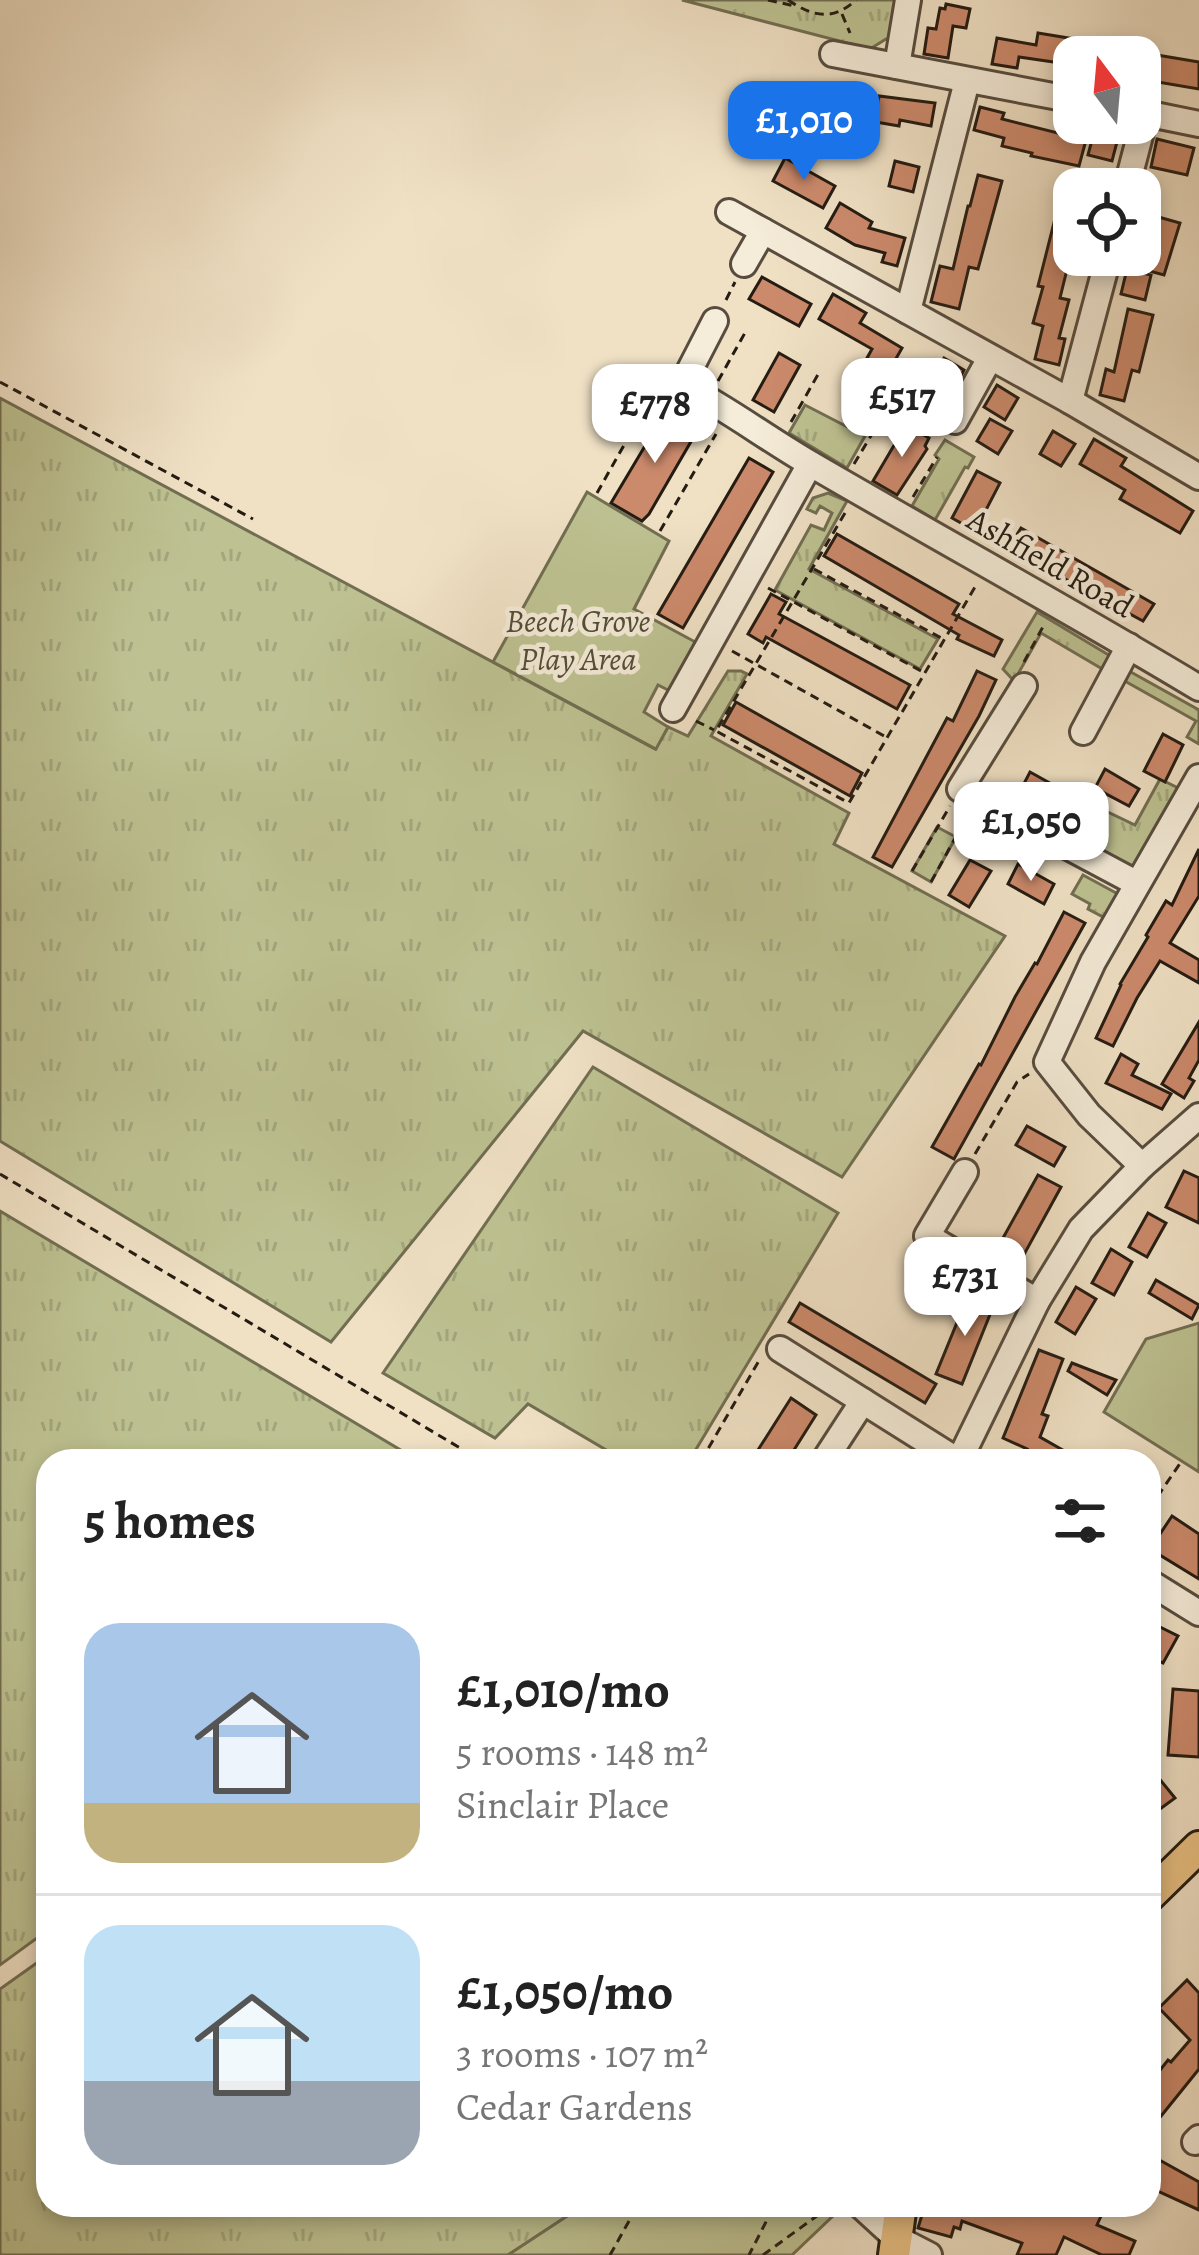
<!DOCTYPE html>
<meta charset="utf-8">
<style>
:root{--surface:#fff;--page:#f6f6f6;--text:#222;--muted:#767676;--line:#e0e0e0;--accent:#1a73e8}
body{margin:0;font-family:Alegreya,serif;background:var(--page);color:var(--text);height:100vh;display:flex;flex-direction:column;font-size:45px;white-space:nowrap}
*{box-sizing:border-box;margin:0}
p{font-size:39px;color:var(--muted)}
.icon{flex:none;width:66px;height:66px;fill:none;stroke:currentColor;stroke-width:2;stroke-linecap:round;stroke-linejoin:round}
.map{position:relative;flex:1;overflow:hidden}
.panel{position:absolute;left:36px;top:1449px;width:1125px;height:768px;display:flex;flex-direction:column;background:var(--surface);border-radius:36px;box-shadow:0 6px 18px #0003}
.panel>*{flex:none}
.needle{width:78px;rotate:344deg}
.fabs{position:absolute;left:1053px;top:36px;display:grid;gap:24px}
.fabs a{display:grid;place-items:center;width:108px;height:108px;border-radius:24px;background:var(--surface);box-shadow:0 6px 18px #0003;font-size:60px}
.price{position:absolute;translate:-50% -102px;padding:0 27px;border-radius:24px;background:#fff;color:#222;font-size:39px;line-height:78px;filter:drop-shadow(0 3px 6px #0008)}
.price::after{content:'';position:absolute;left:50%;top:72px;width:36px;height:27px;margin-left:-18px;background:inherit;clip-path:polygon(0 0,100% 0,50% 100%)}
.price.current{background:var(--accent);color:#fff}
ul{padding:0;list-style:none}
li{display:flex;align-items:center;gap:36px;height:300px;padding:0 48px}
li+li{border-top:3px solid var(--line)}
li span{display:grid;place-items:center;flex:none;width:336px;height:240px;border-radius:36px;color:#555}
li>.icon{margin-inline-start:auto}
span .icon{width:144px;height:144px;fill:#fffc;stroke-width:1}
li b{font-size:51px}
h2{display:flex;justify-content:space-between;align-items:center;height:144px;padding:0 48px;font-size:51px}
.map>svg:first-child{display:block}
.grass{fill:url(#grass-tufts);stroke:#716e52;stroke-width:3}
.green{fill:#bec292;stroke:#716e52;stroke-width:3}
.building{fill:#cc8a6c;stroke:#241b12;stroke-width:3}
.lines{fill:none;stroke-linecap:round;stroke-linejoin:round}
.minor-casing{stroke:#574c3f;stroke-width:30}
.major-casing{stroke:#241b12;stroke-width:36}
.path{stroke:#241b12;stroke-width:3;stroke-dasharray:9 6;stroke-linecap:butt}
.minor{stroke:#f5ecd9;stroke-width:24}
.major{stroke:#e8c082;stroke-width:30}
.labels{text-anchor:middle;stroke-width:9;stroke-linejoin:round;paint-order:stroke}
.street-label{font-size:33px;fill:#241b12;stroke:#f5ecd9}
.park-label{font-size:33px;font-style:italic;fill:#524d38;stroke:#f5ecd9}
</style>
<div class="map">
<svg width="1199" height="2255" viewBox="0 0 1199 2255">
<defs>
<pattern id="grass-tufts" width="24" height="20" patternUnits="userSpaceOnUse" patternTransform="scale(3)"><rect width="24" height="20" fill="#bec292"/><path d="M3 7l-1-3M5 7V3M7 7l1-3M15 17l-1-3M17 17v-4M19 17l1-3" fill="none" stroke="#a3a67d"/></pattern>
</defs>
<rect width="100%" height="100%" fill="#f0e1c5"/>
<filter id="stains"><feTurbulence type="fractalNoise" baseFrequency=".00167" numOctaves="4"/><feColorMatrix values="0 0 0 0 .2 0 0 0 0 .09 0 0 0 0 .02 0 0 0 .5 -.17"/></filter>
<radialGradient id="worn" r=".72"><stop offset=".6" stop-color="#630" stop-opacity="0"/><stop offset="1" stop-color="#630" stop-opacity=".3"/></radialGradient>
<g class="grass">
<polygon points="682,0 899,0 892,40 886,39 870,49"/>
<polygon points="0,398 655,749 668,727 688,736 728,671 741,671 747,674 711,736 849,813 834,844 1005,936 842,1177 583,1031 331,1342 0,1141"/>
<polygon points="805,405 865,436 847,468 789,433"/>
<polygon points="945,440 974,457 968,468 965,467 935,520 912,506 939,459 935,455"/>
<polygon points="828,493 847,501 809,569 938,639 920,669 775,590 811,525 824,530 832,513 820,506 816,513 807,509 813,498"/>
<polygon points="1037,612 1112,657 1104,670 1041,633 1014,681 1003,669"/>
<polygon points="1129,671 1199,710 1199,744 1187,737 1196,721 1123,680"/>
<polygon points="1160,779 1178,788 1135,868 1077,837 1093,805 1135,825"/>
<polygon points="937,827 956,837 931,882 912,871"/>
<polygon points="1083,875 1118,894 1105,918 1088,909 1090,904 1072,894"/>
<polygon points="593,1067 838,1213 689,1461 625,1461 528,1404 495,1438 383,1373"/>
<polygon points="0,1211 419,1461 48,1461 48,1930 0,1965"/>
<polygon points="48,1955 48,2205 584,2205 508,2255 0,2255 0,1989"/>
</g>
<g class="green">
<polygon points="587,492 669,541 634,609 699,644 672,692 658,685 644,712 668,727 656,749 493,662"/>
<polygon points="1199,1323 1199,1472 1104,1412 1146,1339"/>
<polygon points="584,2205 757,2205 776,2215 789,2205 830,2205 836,2213 792,2255 508,2255"/>
</g>
<g class="building">
<polygon points="946,4 970,9 966,28 953,26 948,58 924,54 928,28 936,29 940,8 945,9"/>
<polygon points="1038,33 1093,42 1090,57 1074,57 1074,65 1019,57 1017,68 992,64 997,38 1036,45"/>
<polygon points="1157,55 1199,62 1199,89 1140,79 1140,62 1155,65"/>
<polygon points="824,91 878,103 879,96 935,103 931,126 900,120 899,126 870,121 869,128 845,124 845,119 820,115"/>
<polygon points="980,107 1004,113 1002,119 1086,140 1079,166 1031,156 1032,153 1002,146 1004,138 974,130"/>
<polygon points="1094,132 1118,138 1112,161 1088,155"/>
<polygon points="1157,139 1194,148 1187,175 1151,167"/>
<polygon points="785,158 835,186 823,208 773,181"/>
<polygon points="895,161 919,167 913,192 889,186"/>
<polygon points="978,175 1002,181 978,269 969,267 959,309 931,302 940,266 953,269 968,206 970,206"/>
<polygon points="1060,199 1074,202 1074,241 1060,298 1069,300 1059,338 1065,339 1059,365 1035,359 1043,326 1033,323 1043,287 1038,286"/>
<polygon points="840,203 872,222 869,228 905,238 897,266 882,262 885,253 855,245 826,228"/>
<polygon points="1155,216 1180,223 1164,275 1138,268"/>
<polygon points="1127,269 1151,275 1145,300 1121,294"/>
<polygon points="762,277 811,304 799,326 749,299"/>
<polygon points="833,294 866,313 860,323 902,348 889,371 867,358 872,349 819,319"/>
<polygon points="1128,309 1153,315 1139,372 1132,370 1124,401 1100,395 1106,369 1114,372"/>
<polygon points="779,353 800,365 774,412 753,400"/>
<polygon points="944,358 964,370 952,393 931,381"/>
<polygon points="918,380 939,392 926,415 904,403"/>
<polygon points="997,385 1018,398 1005,420 984,407"/>
<polygon points="667,409 695,426 690,434 693,438 649,514 642,521 611,503"/>
<polygon points="990,419 1012,431 998,454 977,441"/>
<polygon points="906,425 929,438 925,446 927,449 897,495 873,481"/>
<polygon points="1053,431 1075,444 1061,466 1040,454"/>
<polygon points="1094,439 1126,458 1121,466 1193,511 1180,533 1120,499 1125,490 1080,464"/>
<polygon points="749,458 773,472 683,628 658,614"/>
<polygon points="977,471 1000,483 975,531 952,518"/>
<polygon points="1021,528 1154,604 1143,621 1058,575 1060,573 1011,544"/>
<polygon points="837,534 959,604 953,614 1002,640 994,656 957,639 959,635 824,556"/>
<polygon points="771,594 786,602 779,614 910,685 897,709 766,637 763,643 748,634"/>
<polygon points="977,671 996,680 979,716 892,867 873,857 947,718 953,721"/>
<polygon points="736,702 862,773 850,796 723,725"/>
<polygon points="1163,734 1183,745 1165,782 1144,771"/>
<polygon points="1105,769 1139,789 1129,806 1095,788"/>
<polygon points="1030,772 1066,792 1055,812 1019,793"/>
<polygon points="1199,849 1199,896 1170,943 1199,960 1199,983 1160,961 1137,998 1113,1046 1096,1038 1121,985 1120,984 1148,937 1146,935 1166,901 1172,905"/>
<polygon points="970,860 991,871 969,907 949,895"/>
<polygon points="1018,864 1054,884 1044,904 1008,884"/>
<polygon points="1064,912 1085,923 954,1159 932,1147 979,1064 981,1065 1015,997 1035,963 1037,964"/>
<polygon points="1199,1022 1199,1060 1189,1078 1194,1081 1184,1098 1162,1084"/>
<polygon points="1121,1054 1138,1064 1132,1075 1171,1094 1162,1109 1106,1083"/>
<polygon points="1027,1126 1065,1147 1054,1166 1016,1145"/>
<polygon points="1184,1171 1199,1178 1199,1223 1166,1207"/>
<polygon points="1038,1175 1061,1187 1016,1269 993,1256"/>
<polygon points="1148,1213 1166,1223 1147,1257 1129,1247"/>
<polygon points="1111,1249 1132,1262 1114,1295 1092,1283"/>
<polygon points="1156,1280 1199,1305 1192,1319 1149,1293"/>
<polygon points="1076,1287 1096,1299 1075,1334 1056,1322"/>
<polygon points="975,1294 995,1302 962,1384 936,1374 965,1303 969,1304"/>
<polygon points="800,1303 936,1384 925,1403 789,1322"/>
<polygon points="1039,1350 1063,1359 1042,1414 1048,1416 1040,1437 1082,1461 1020,1461 1027,1449 1003,1438"/>
<polygon points="1072,1363 1116,1380 1107,1395 1068,1371"/>
<polygon points="791,1398 816,1415 787,1461 751,1461"/>
<polygon points="1172,1516 1199,1534 1199,1579 1150,1549"/>
<polygon points="1149,1625 1157,1629 1158,1626 1178,1636 1163,1663 1149,1656"/>
<polygon points="1173,1689 1199,1691 1199,1757 1168,1755"/>
<polygon points="1149,1766 1175,1798 1156,1812 1149,1804"/>
<polygon points="1187,1980 1199,1993 1199,2069 1149,2131 1149,2084 1168,2060 1171,2062 1190,2040 1159,2008"/>
<polygon points="1154,2157 1199,2182 1199,2210 1149,2187 1149,2167"/>
<polygon points="925,2205 1106,2205 1097,2225 1135,2241 1129,2255 1102,2255 1064,2237 1056,2255 1017,2255 1022,2243 962,2221 960,2229 954,2227 951,2237 918,2228"/>
</g>
<g class="lines">
<g class="minor-casing">
<g id="minor">
<polyline points="833,54 1074,100"/>
<polyline points="897,66 908,0"/>
<polyline points="1140,112 1199,124"/>
<polyline points="1126,189 1146,113"/>
<polyline points="729,212 1070,401 1199,477"/>
<polyline points="744,264 763,231"/>
<polyline points="908,311 967,81"/>
<path d="M715,321l-33,64c47,24 88,56 134,82 127,74 257,145 383,221"/>
<polyline points="1070,401 1109,255"/>
<polyline points="955,421 990,358"/>
<polyline points="1024,686 960,789 1136,883"/>
<polyline points="673,709 810,464"/>
<polyline points="1083,732 1129,646"/>
<polyline points="1142,1166 1089,1115 1047,1062 1093,962 1199,777"/>
<polyline points="965,1172 927,1236 1037,1301"/>
<polyline points="780,1349 958,1461"/>
<polyline points="824,1461 863,1401"/>
<polyline points="959,1461 1037,1301 1081,1229 1142,1166 1199,1116"/>
<polyline points="1149,1582 1199,1613"/>
<polyline points="1195,2142 1199,2138"/>
<polyline points="860,2205 896,2238 929,2255"/>
</g>
</g>
<g class="major-casing">
<g id="major">
<polyline points="1149,1896 1199,1847"/>
<polyline points="894,2255 901,2205"/>
</g>
</g>
<g class="path">
<polyline points="768,0 795,6"/>
<path d="M788,0c25,17 45,21 68,0"/>
<polyline points="842,14 850,33"/>
<polyline points="726,300 735,282"/>
<polyline points="718,381 746,331"/>
<polyline points="0,382 253,519"/>
<polyline points="791,422 820,371"/>
<polyline points="854,464 887,409"/>
<polyline points="597,493 658,385"/>
<polyline points="913,497 937,457"/>
<polyline points="845,513 716,731 849,803 975,587"/>
<polyline points="660,531 716,434"/>
<polyline points="814,569 943,639"/>
<polyline points="768,588 923,672"/>
<polyline points="732,651 886,737"/>
<polyline points="1024,662 1045,623"/>
<polyline points="696,721 714,730"/>
<polyline points="912,871 950,806"/>
<polyline points="931,882 965,820"/>
<polyline points="975,1154 1017,1082 1029,1074"/>
<polyline points="0,1174 482,1461"/>
<polyline points="701,1461 760,1359"/>
<polyline points="1149,1509 1181,1462"/>
<polyline points="748,2205 769,2216 749,2255"/>
<polyline points="610,2255 638,2205"/>
<polyline points="763,2255 832,2205"/>
</g>
<use href="#minor" class="minor"/>
<use href="#major" class="major"/>
</g>
<g class="labels">
<g class="street-label">
<text transform="translate(1051 562) rotate(30)" y="12">Ashfield Road</text>
</g>
<g class="park-label">
<text x="578" y="632">Beech Grove<tspan x="578" dy="38">Play Area</tspan></text>
</g>
</g>
<rect width="100%" height="100%" filter="url(#stains)"/>
<rect width="100%" height="100%" fill="url(#worn)"/>
</svg>
<div class="fabs">
<a><svg class="needle" viewBox="-14 -14 28 28"><path d="M0-13l5 13h-10z" fill="#e53935"/><path d="M0 13l5-13h-10z" fill="#767676"/></svg></a>
<a><svg class="icon" aria-label="locate" viewBox="0 0 24 24"><circle cx="12" cy="12" r="6"/><path d="M12 2v4M12 18v4M2 12h4M18 12h4"/></svg></a>
</div>
<b class="price current" style="left:804px;top:183px">£1,010</b>
<b class="price" style="left:902px;top:460px">£517</b>
<b class="price" style="left:655px;top:466px">£778</b>
<b class="price" style="left:1031px;top:884px">£1,050</b>
<b class="price" style="left:965px;top:1339px">£731</b>
<section class="panel">
<h2>5 homes<svg class="icon" aria-label="filters" viewBox="0 0 24 24"><path d="M4 7h16M4 17h16"/><circle cx="9" cy="7" r="2"/><circle cx="15" cy="17" r="2"/></svg></h2>
<ul>
<li><span style="background:linear-gradient(#a9c7e8 75%,#c2b280 0)"><svg class="icon" aria-label="home" viewBox="0 0 24 24"><path d="M3 11l9-7 9 7M6 9v11h12V9"/></svg></span><div><b>£1,010/mo</b><p>5 rooms · 148 m²</p><p>Sinclair Place</p></div></li>
<li><span style="background:linear-gradient(#bfe0f5 65%,#9aa5b1 0)"><svg class="icon" aria-label="home" viewBox="0 0 24 24"><path d="M3 11l9-7 9 7M6 9v11h12V9"/></svg></span><div><b>£1,050/mo</b><p>3 rooms · 107 m²</p><p>Cedar Gardens</p></div></li>
</ul>
</section>
</div>
